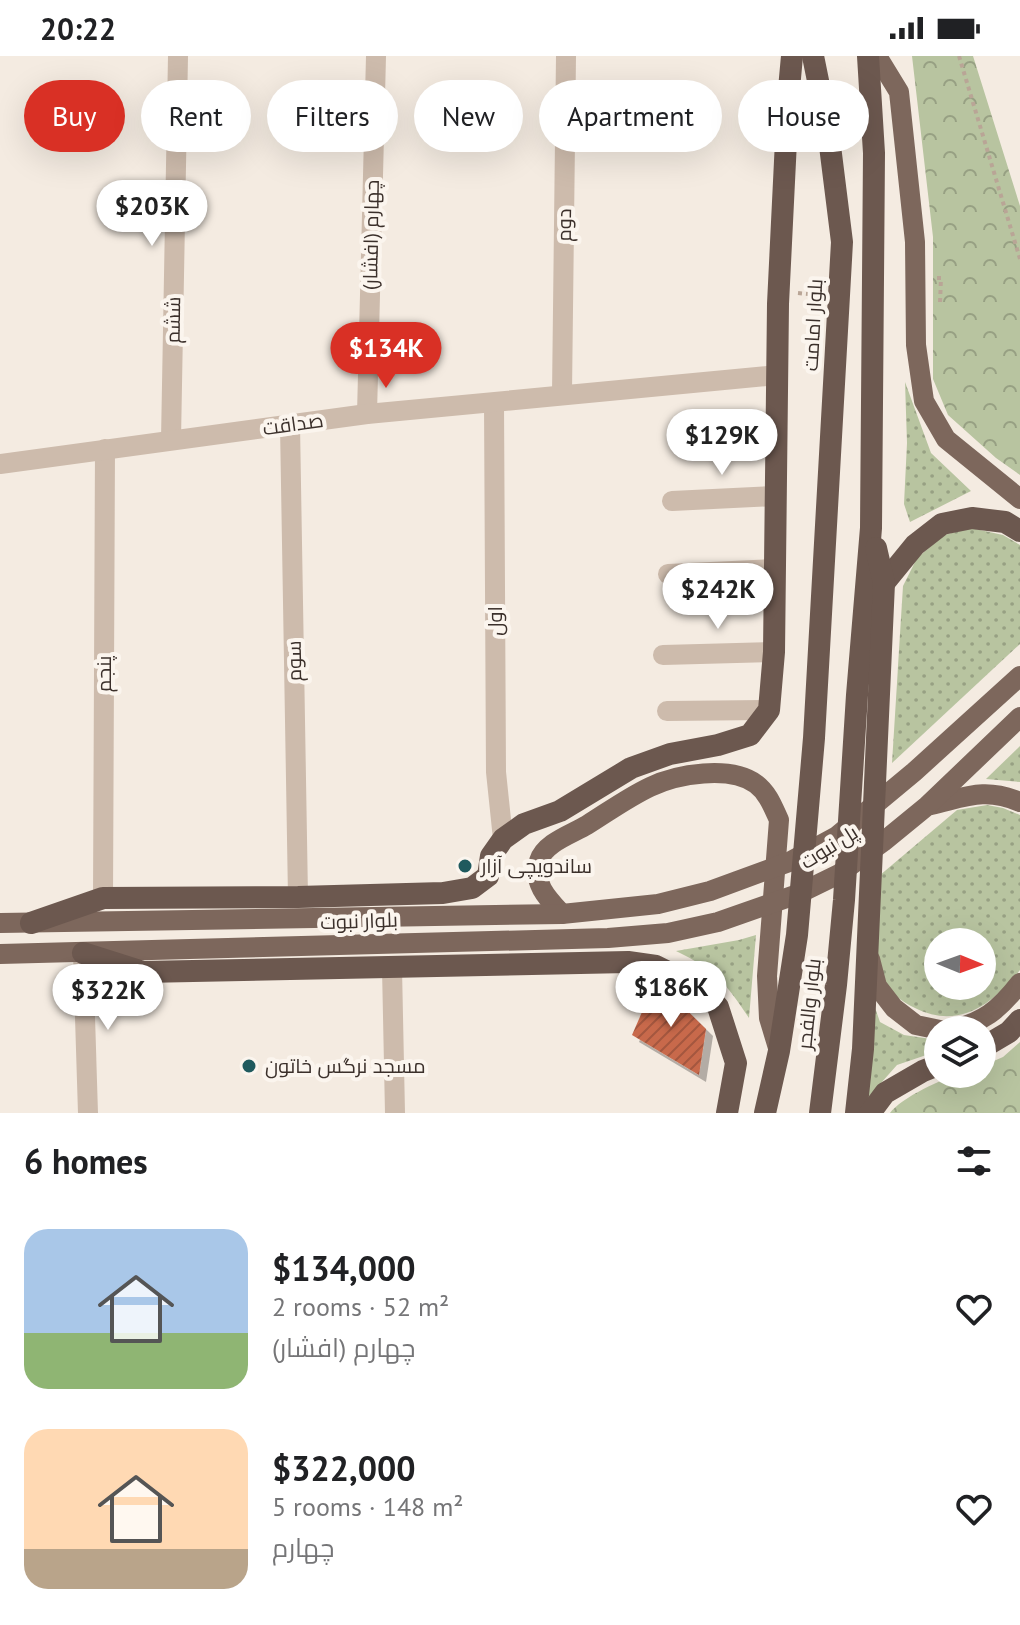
<!DOCTYPE html>
<meta charset="utf-8">
<style>
:root{--surface:#fff;--page:#f6f6f6;--text:#202124;--muted:#757577;--accent:#d93025}
body{margin:0;font-family:"PT Sans",Cairo,sans-serif;background:var(--page);color:var(--text);height:100vh;display:flex;flex-direction:column;font-size:30px;white-space:nowrap}
*{box-sizing:border-box;margin:0}
p{font-size:26px;color:var(--muted)}
.icon{flex:none;width:44px;height:44px;fill:none;stroke:currentColor;stroke-width:2;stroke-linecap:round;stroke-linejoin:round}
.map{position:relative;height:1057px;overflow:hidden}
.side{display:flex;flex-direction:column;background:var(--surface);flex:1}
.side>*{flex:none}
.hud{position:absolute;left:24px;top:24px;width:972px;height:72px;display:flex;gap:16px}
.needle{width:52px;rotate:91deg}
.tools{position:absolute;left:924px;top:872px;display:grid;gap:16px}
.tools a{display:grid;place-items:center;width:72px;height:72px;border-radius:50%;background:var(--surface);box-shadow:0 8px 32px #0002;font-size:40px}
.price{position:absolute;translate:-50% -68px;padding:0 18px;border-radius:28px;background:#fff;color:#222;font-size:26px;line-height:52px;filter:drop-shadow(0 2px 4px #0008)}
.price::after{content:'';position:absolute;left:50%;top:48px;width:24px;height:18px;margin-left:-12px;background:inherit;clip-path:polygon(0 0,100% 0,50% 100%)}
.price.active{background:var(--accent);color:#fff}
ul{padding:0;list-style:none}
li{display:flex;align-items:center;gap:24px;height:200px;padding:0 24px}
li span{display:grid;place-items:center;flex:none;width:224px;height:160px;border-radius:24px;color:#555}
li>.icon{margin-inline-start:auto}
span .icon{width:96px;height:96px;fill:#fffc;stroke-width:1}
li b{font-size:34px}
h2{display:flex;justify-content:space-between;align-items:center;height:96px;padding:0 24px;font-size:34px}
.tag{padding:0 28px;border-radius:36px;background:var(--surface);box-shadow:0 8px 32px #0002;font-size:28px;line-height:72px}
.tag.active{background:var(--accent);color:#fff}
.status{display:flex;justify-content:space-between;align-items:center;height:56px;padding:0 40px;background:var(--surface);direction:ltr}
.status svg{height:22px;fill:currentColor}
.map>svg:first-child{display:block}
.grass{fill:url(#grass-dots);fill-rule:evenodd}
.park{fill:url(#park-crowns)}
.building{fill:url(#building-hatch);filter:url(#shadow)}
.lines{fill:none;stroke-linecap:round;stroke-linejoin:round}
.path{stroke:#b9a596;stroke-width:4;stroke-dasharray:4 4;stroke-linecap:butt}
.minor{stroke:#cdbbac;stroke-width:20}
.tertiary{stroke:#cdbbac;stroke-width:20}
.primary{stroke:#7d675c;stroke-width:20}
.trunk{stroke:#6c584f;stroke-width:22}
.poi-dot{fill:#1f5a5e;stroke:#fbf5ee;stroke-width:3}
.labels{text-anchor:middle;stroke-width:8;stroke-linejoin:round;paint-order:stroke}
.street-label{font-size:20px;fill:#3b302b;stroke:#fbf5ee}
.poi-label{font-size:20px;fill:#3b302b;stroke:#fbf5ee;text-anchor:start}
</style>
<div class="status"><b>20:22</b><svg viewBox="0 0 49 12"><path d="M0 12V9h3v3zM5 12V6h3v6zM10 12V3h3v9zM15 12V0h3v12zM26 1h20v11H26zM47 4h2v5h-2z"/></svg></div>
<div class="map">
<svg width="1020" height="1057" viewBox="0 0 1020 1057">
<defs>
<pattern id="grass-dots" width="8" height="8" patternUnits="userSpaceOnUse" patternTransform="scale(2)"><rect width="8" height="8" fill="#b8c4a0"/><path d="M2 2h.1M6 6h.1" fill="none" stroke="#97a083" stroke-width="1.8" stroke-linecap="round"/></pattern>
<pattern id="park-crowns" width="20" height="18" patternUnits="userSpaceOnUse" patternTransform="scale(2)"><rect width="20" height="18" fill="#b8c4a0"/><path d="M2 6a3 3 0 1 1 6 0M12 15a3 3 0 1 1 6 0" fill="none" stroke="#97a083"/></pattern>
<pattern id="building-hatch" width="6" height="6" patternUnits="userSpaceOnUse" patternTransform="scale(2)"><rect width="6" height="6" fill="#c8694b"/><path d="M-1 1l2-2M0 6l6-6M5 7l2-2" fill="none" stroke="#a4573f"/></pattern>
<filter id="shadow"><feDropShadow dx="7" dy="7" stdDeviation="0" flood-color="#0004"/></filter>
</defs>
<rect width="100%" height="100%" fill="#f4ebe1"/>
<g class="grass">
<polygon points="905,326 931,397 971,435 910,466 904,448 907,387"/>
<polygon points="971,472 1003,479 1020,489 1020,588 892,707 903,530 917,502 944,479"/>
<polygon points="1020,690 1020,726 986,723"/>
<path d="M987,749l16,3 17,7v155c-27,34 -61,60 -105,38 -15,-7 -28,-18 -35,-34 -10,-23 -3,-72 -1,-98l78,-66zM938,886h44v44h-44z"/>
<path d="M756,879l-7,83c-24,-36 -34,-48 -73,-67l63,-11z"/>
<polygon points="873,946 880,966 904,979 938,984 938,995 897,1009 865,1045"/>
</g>
<g class="park">
<polygon points="912,0 973,0 1020,150 1020,419 996,402 948,359 933,323 933,181"/>
<path d="M1020,986v71h-130c11,-15 54,-36 73,-39 6,-1 13,0 19,0v-8l21,-9z"/>
</g>
<polygon class="building" points="656,924 706,973 699,1019 632,979"/>
<g class="lines">
<g class="path">
<polyline points="959,0 1020,203"/>
<polyline points="937,222 941,222 940,247 938,247"/>
<polyline points="798,237 817,239"/>
</g>
<g class="minor">
<polyline points="562,338 566,0"/>
<polyline points="494,347 496,716 503,783"/>
<polyline points="367,358 376,0"/>
<polyline points="290,369 298,841"/>
<polyline points="171,384 178,0"/>
<polyline points="672,445 775,440"/>
<polyline points="668,518 775,513"/>
<polyline points="663,599 774,596"/>
<polyline points="667,655 769,654"/>
<polyline points="103,842 105,393"/>
<polyline points="83,897 88,1057"/>
<polyline points="392,912 395,1057"/>
</g>
<polyline class="tertiary" points="0,408 367,358 778,319"/>
<g class="primary">
<polyline points="877,0 899,36 915,186 916,289 924,345 946,383 1020,443"/>
<path d="M931,749c35,-8 54,-18 89,-3"/>
<path d="M562,858c-14,-15 -30,-31 -23,-53 5,-18 33,-27 48,-36 21,-13 40,-27 63,-38 27,-13 80,-22 106,-3 12,9 17,23 23,36l-12,156 2,42 10,33"/>
<polyline points="0,867 562,858 658,848 710,835 789,806 837,780 914,716 1020,620"/>
<polyline points="0,898 608,882 668,877 718,866 798,838 839,818 883,786 927,750 1020,661"/>
<polyline points="870,903 877,930 894,952 916,969 940,974"/>
<path d="M949,974c34,-7 50,-20 71,-47"/>
</g>
<g class="trunk">
<polyline points="884,527 915,489 942,468 972,462 1005,466 1020,475"/>
<polyline points="31,867 103,842 298,841 443,837 472,832 488,820 491,800 503,783 524,768 560,755 631,712 670,698 718,689 750,679 769,654 774,596 778,248 788,44 792,0"/>
<polyline points="83,897 143,916 628,906 656,910 686,925 704,935 718,951 736,1007 727,1057"/>
<polyline points="982,992 1009,976 1020,964"/>
<polyline points="765,1057 779,995 797,879 814,682 842,186 828,74 813,0"/>
<polyline points="820,1057 836,929 844,844 857,639 871,472 874,97 868,0"/>
<polyline points="856,1057 863,993 884,527 876,492"/>
<polyline points="870,1057 885,1037 923,1015 938,1009"/>
</g>
</g>
<g class="poi-dot">
<circle cx="465" cy="810" r="8"/>
<circle cx="249" cy="1010" r="8"/>
</g>
<g class="labels">
<g class="street-label">
<text transform="translate(564 169) rotate(-89)" y="7">دوم</text>
<text transform="translate(371 179) rotate(-89)" y="7">چهارم (افشار)</text>
<text transform="translate(173 264) rotate(-89)" y="7">ششم</text>
<text transform="translate(813 269) rotate(-87)" y="7">بلوار امامت</text>
<text transform="translate(293 368) rotate(-8)" y="7">صداقت</text>
<text transform="translate(495 565) rotate(-90)" y="7">اول</text>
<text transform="translate(294 605) rotate(-91)" y="7">سوم</text>
<text transform="translate(104 618) rotate(-90)" y="7">پنجم</text>
<text transform="translate(829 791) rotate(-32)" y="7">پل نبوت</text>
<text transform="translate(359 865) rotate(-2)" y="7">بلوار نبوت</text>
<text transform="translate(809 948) rotate(-84)" y="7">بلوار والفجر</text>
</g>
<g class="poi-label">
<text x="481" y="817">ساندویچی آزار</text>
<text x="265" y="1017">مسجد نرگس خاتون</text>
</g>
</g>
</svg>
<div class="tools">
<a><svg class="needle" viewBox="-14 -14 28 28"><path d="M0-13l5 13h-10z" fill="#e53935"/><path d="M0 13l5-13h-10z" fill="#757577"/></svg></a>
<a><svg class="icon" aria-label="layers" viewBox="0 0 24 24"><path d="M12 4l9 5-9 5-9-5zM3 14l9 5 9-5"/></svg></a>
</div>
<b class="price" style="left:152px;top:192px">$203K</b>
<b class="price active" style="left:386px;top:334px">$134K</b>
<b class="price" style="left:722px;top:421px">$129K</b>
<b class="price" style="left:718px;top:575px">$242K</b>
<b class="price" style="left:671px;top:973px">$186K</b>
<b class="price" style="left:108px;top:976px">$322K</b>
<div class="hud">
<a class="tag active">Buy</a>
<a class="tag">Rent</a>
<a class="tag">Filters</a>
<a class="tag">New</a>
<a class="tag">Apartment</a>
<a class="tag">House</a>
</div>
</div>
<section class="side">
<h2>6 homes<svg class="icon" aria-label="filters" viewBox="0 0 24 24"><path d="M4 7h16M4 17h16"/><circle cx="9" cy="7" r="2"/><circle cx="15" cy="17" r="2"/></svg></h2>
<ul>
<li><span style="background:linear-gradient(#a9c7e8 65%,#8fb573 0)"><svg class="icon" aria-label="home" viewBox="0 0 24 24"><path d="M3 11l9-7 9 7M6 9v11h12V9"/></svg></span><div><b>$134,000</b><p>2 rooms · 52 m²</p><p>چهارم (افشار)</p></div><svg class="icon" aria-label="heart" viewBox="0 0 24 24"><path d="M12 20l-8-8c-3-5 5-10 8-4 3-6 11-1 8 4z"/></svg></li>
<li><span style="background:linear-gradient(#ffd9b3 75%,#b9a48a 0)"><svg class="icon" aria-label="home" viewBox="0 0 24 24"><path d="M3 11l9-7 9 7M6 9v11h12V9"/></svg></span><div><b>$322,000</b><p>5 rooms · 148 m²</p><p>چهارم</p></div><svg class="icon" aria-label="heart" viewBox="0 0 24 24"><path d="M12 20l-8-8c-3-5 5-10 8-4 3-6 11-1 8 4z"/></svg></li>
</ul>
</section>
